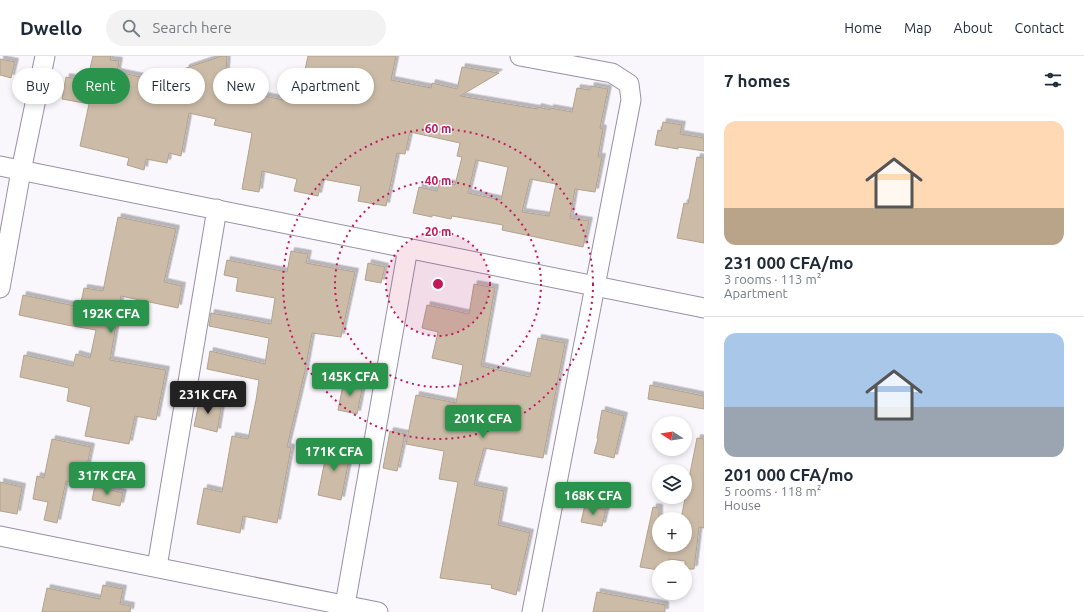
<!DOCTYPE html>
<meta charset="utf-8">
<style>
:root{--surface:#fff;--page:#f2f2f3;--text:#1f2937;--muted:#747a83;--line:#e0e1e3;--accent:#2a944c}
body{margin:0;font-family:Ubuntu,sans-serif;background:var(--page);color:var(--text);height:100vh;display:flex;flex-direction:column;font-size:15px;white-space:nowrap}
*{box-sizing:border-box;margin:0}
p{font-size:13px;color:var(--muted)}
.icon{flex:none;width:22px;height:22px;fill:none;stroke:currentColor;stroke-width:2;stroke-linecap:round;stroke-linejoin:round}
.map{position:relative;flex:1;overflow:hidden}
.side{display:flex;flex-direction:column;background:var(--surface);width:380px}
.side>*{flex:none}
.banner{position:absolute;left:12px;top:12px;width:380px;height:36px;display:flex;gap:8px}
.needle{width:26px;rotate:282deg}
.controls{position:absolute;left:652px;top:360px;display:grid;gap:8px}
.controls a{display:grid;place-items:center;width:40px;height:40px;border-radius:50%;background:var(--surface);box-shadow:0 2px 6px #0003;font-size:20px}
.price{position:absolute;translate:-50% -34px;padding:0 9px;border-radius:4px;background:var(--accent);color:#fff;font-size:13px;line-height:26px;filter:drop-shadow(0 1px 2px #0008)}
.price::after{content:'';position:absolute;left:50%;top:24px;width:12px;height:9px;margin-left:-6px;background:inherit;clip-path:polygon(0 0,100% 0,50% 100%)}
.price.selected{background:#222;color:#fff}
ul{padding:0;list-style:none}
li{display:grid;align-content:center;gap:8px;height:212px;padding:0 20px}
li+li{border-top:1px solid var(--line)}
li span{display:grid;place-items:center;height:124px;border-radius:12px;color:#555}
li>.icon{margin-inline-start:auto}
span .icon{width:72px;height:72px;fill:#fffc;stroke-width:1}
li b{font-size:17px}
h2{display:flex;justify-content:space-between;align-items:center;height:48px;padding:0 20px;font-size:17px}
.chip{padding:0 14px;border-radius:18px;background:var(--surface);box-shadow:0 2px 6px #0003;font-size:14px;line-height:36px}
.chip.selected{background:var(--accent);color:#fff}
header{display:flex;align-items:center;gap:24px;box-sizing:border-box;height:56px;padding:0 20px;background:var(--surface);border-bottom:1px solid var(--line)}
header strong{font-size:19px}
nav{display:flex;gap:22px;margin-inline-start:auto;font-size:14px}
.search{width:280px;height:36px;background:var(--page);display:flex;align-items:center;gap:10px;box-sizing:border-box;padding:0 14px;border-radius:22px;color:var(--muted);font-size:15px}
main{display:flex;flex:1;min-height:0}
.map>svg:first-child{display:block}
.building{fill:#ccbca7;stroke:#b2a28d;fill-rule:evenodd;filter:url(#shadow)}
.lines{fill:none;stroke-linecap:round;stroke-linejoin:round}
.street-casing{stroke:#9790a7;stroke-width:21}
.street{stroke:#fff;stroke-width:19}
.ring{fill:none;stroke:#c2185b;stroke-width:2;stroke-dasharray:2 4}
.centre{fill:#c2185b;stroke:#fff;stroke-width:2}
.ring-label{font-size:12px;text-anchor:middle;font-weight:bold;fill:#c2185b;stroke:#fff;stroke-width:3;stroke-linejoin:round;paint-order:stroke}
</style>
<header>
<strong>Dwello</strong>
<div class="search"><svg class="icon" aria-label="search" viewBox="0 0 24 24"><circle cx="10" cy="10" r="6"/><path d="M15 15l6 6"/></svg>Search here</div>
<nav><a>Home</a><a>Map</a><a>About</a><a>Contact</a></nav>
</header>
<main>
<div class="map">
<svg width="704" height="556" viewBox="0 0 704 556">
<defs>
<filter id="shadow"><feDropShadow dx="3.5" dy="-3.5" stdDeviation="0" flood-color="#0004"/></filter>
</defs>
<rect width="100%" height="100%" fill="#f9f7fc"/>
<g class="building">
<path d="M93,0h18l-1,4 9,1 -2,11 29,6 -1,3 35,7 6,-20 36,-12h5l-3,41 33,7 2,-9 39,8 10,-47h88l-5,24 40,8 1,-5 25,6 5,-22 37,6 -39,23 77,13 1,-2 12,3v-2l22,4 5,-24 13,2 1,-4 17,3 -8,39 3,1 -5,28h4l-7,35 -20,-3 -5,29 19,3 -6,26 -81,-17 1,-5 -51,-9 -1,3 -19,-4v2l-19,-4 6,-26 18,4 3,-10 15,4 7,-28 -5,-1 3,-13 -50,-11 -5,22 -8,-1 -11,53 -28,-5 3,-15 -39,-7 -4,17 -24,-5 3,-12 -35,-8 -3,21 -17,-3 10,-56 -38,-8 2,-6 -27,-6 -8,43 -12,-3 -2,10 -21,-4 -2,11 -17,-5 2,-7 -49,-12 9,-42 -27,-5 4,-22 21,4zM476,104l32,7 -7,33 -33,-7zM530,123l26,5 -7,32 -27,-4z"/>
<polygon points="0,3 15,6 11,22 0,19"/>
<polygon points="663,66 682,69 680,78 704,82 704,95 678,91 678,93 655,89 658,74 661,75"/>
<polygon points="697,101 704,102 704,187 677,182 684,147 688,148"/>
<polygon points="118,161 176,173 164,226 182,230 178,252 121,240 110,304 166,314 156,364 135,360 129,388 85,380 91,351 67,345 69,332 20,321 24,299 73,310 76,298 90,302 96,274 67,269 19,259 23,239 80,251 84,232 103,235"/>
<polygon points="291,195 308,198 306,207 355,216 341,281 312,277 305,315 287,391 291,392 277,467 243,460 240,477 197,468 204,432 222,436 232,380 248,383 256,344 259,324 207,313 210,295 265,308 269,282 209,270 211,257 271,268 275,242 236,235 238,222 224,219 227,204 287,216"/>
<polygon points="368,207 385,211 381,227 365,224"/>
<polygon points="474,228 495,232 481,310 530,321 538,282 565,287 543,402 484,392 474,429 504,435 498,469 530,477 516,539 491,532 492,529 440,522 458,426 439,423 444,395 406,388 416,339 456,347 463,309 432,302 438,276 422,272 427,249 469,258"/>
<polygon points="344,324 363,328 357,358 338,354"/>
<polygon points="650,329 704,340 704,353 648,343"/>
<polygon points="200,342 222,346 217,376 194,370"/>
<polygon points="602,354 624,360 614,402 594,397 598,383 597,382"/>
<polygon points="390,375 405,378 397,415 383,412"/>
<polygon points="697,382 704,383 704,472 699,471 694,513 685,513 685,505 669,503 667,511 659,511 659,514 640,511 653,451 659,452 659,489 685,489 685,463 681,463"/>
<polygon points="52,383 91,391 83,429 66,425 57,467 44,464 48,446 33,443 37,420 44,422"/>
<polygon points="328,389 351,394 341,444 318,439"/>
<polygon points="0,426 22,431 17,458 0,455"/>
<polygon points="95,430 123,437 120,450 92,444"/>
<polygon points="585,449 606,454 602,470 581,466"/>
<polygon points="103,529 123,533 120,548 131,550 130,556 42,556 47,532 100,543"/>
<polygon points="597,536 665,549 665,556 593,556"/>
</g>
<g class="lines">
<g class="street-casing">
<g id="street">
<polyline points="520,0 612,17 629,28 631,44 532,556"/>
<polyline points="0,110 704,252"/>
<polyline points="0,232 21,115 45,0"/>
<polyline points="0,480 378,556"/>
<polyline points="157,511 217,153"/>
<polyline points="345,549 408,192"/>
</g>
</g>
<use href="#street" class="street"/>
</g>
<circle cx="438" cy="228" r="52" fill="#c2185b" fill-opacity=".12"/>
<g class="ring">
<circle cx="438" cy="228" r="52"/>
<circle cx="438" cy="228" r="103"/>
<circle cx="438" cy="228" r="155"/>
</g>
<circle cx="438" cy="228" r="6" class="centre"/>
<g class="ring-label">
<text x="438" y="77">60 m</text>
<text x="438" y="129">40 m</text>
<text x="438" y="180">20 m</text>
</g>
</svg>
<div class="controls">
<a><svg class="needle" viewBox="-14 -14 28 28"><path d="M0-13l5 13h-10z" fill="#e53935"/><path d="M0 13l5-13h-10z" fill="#747a83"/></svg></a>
<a><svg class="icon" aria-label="layers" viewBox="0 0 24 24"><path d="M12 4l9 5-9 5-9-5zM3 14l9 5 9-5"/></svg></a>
<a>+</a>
<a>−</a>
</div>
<b class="price" style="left:111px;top:278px">192K CFA</b>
<b class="price" style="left:350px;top:341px">145K CFA</b>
<b class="price selected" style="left:208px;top:359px">231K CFA</b>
<b class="price" style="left:483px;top:383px">201K CFA</b>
<b class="price" style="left:334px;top:416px">171K CFA</b>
<b class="price" style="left:107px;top:440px">317K CFA</b>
<b class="price" style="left:593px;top:460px">168K CFA</b>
<div class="banner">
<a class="chip">Buy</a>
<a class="chip selected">Rent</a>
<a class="chip">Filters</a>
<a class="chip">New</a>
<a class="chip">Apartment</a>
</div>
</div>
<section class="side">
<h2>7 homes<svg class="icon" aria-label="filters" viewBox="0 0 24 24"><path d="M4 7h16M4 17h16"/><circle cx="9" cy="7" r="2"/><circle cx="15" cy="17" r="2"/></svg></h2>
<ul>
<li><span style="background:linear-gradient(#ffd9b3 70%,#b9a48a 0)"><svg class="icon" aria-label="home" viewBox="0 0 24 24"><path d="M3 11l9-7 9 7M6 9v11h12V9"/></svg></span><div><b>231 000 CFA/mo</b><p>3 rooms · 113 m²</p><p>Apartment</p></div></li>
<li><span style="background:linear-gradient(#a9c7e8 60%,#9aa5b1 0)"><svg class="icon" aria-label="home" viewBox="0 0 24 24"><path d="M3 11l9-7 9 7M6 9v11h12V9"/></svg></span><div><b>201 000 CFA/mo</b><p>5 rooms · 118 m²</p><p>House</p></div></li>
</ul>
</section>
</main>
